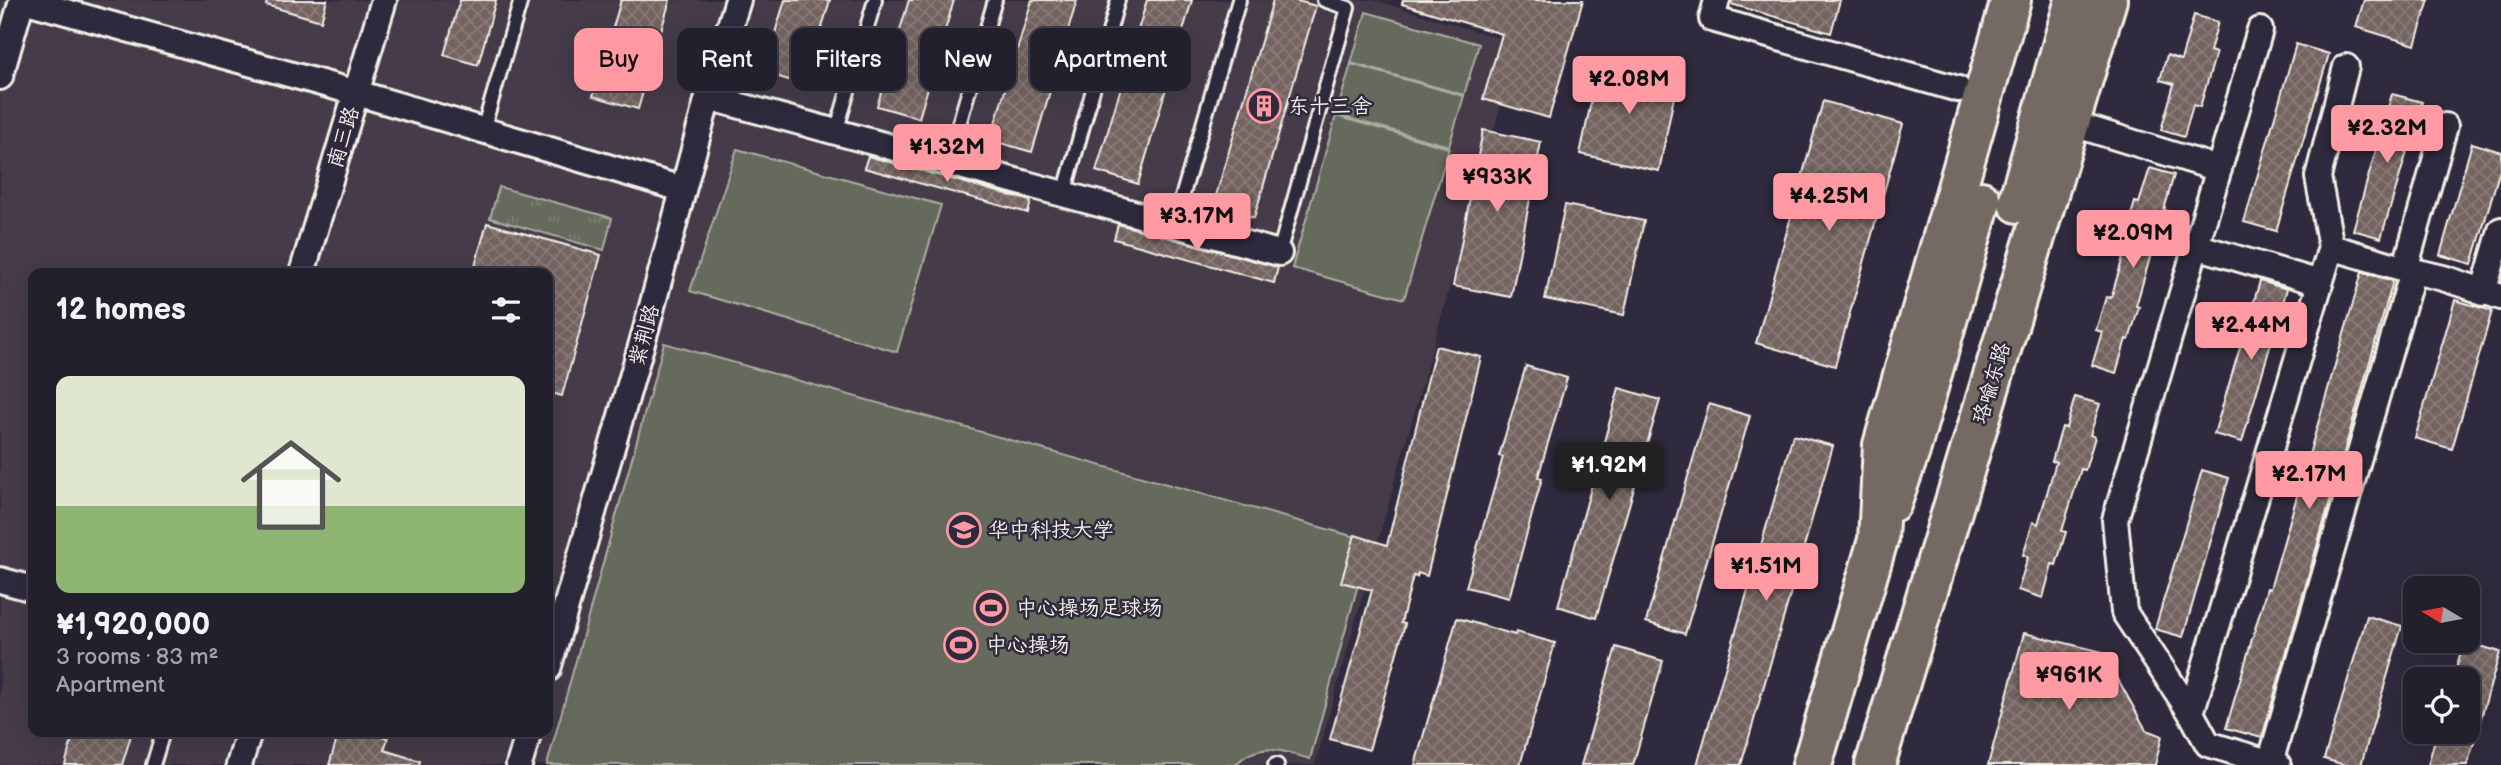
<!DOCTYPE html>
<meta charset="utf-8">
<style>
:root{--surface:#23202e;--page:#2b2836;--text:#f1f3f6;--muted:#a3a3aa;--line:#403e4a;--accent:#ff9aa2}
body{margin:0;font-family:"Balsamiq Sans","LXGW WenKai TC",sans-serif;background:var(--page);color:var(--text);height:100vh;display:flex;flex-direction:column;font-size:26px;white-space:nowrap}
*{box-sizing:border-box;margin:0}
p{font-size:23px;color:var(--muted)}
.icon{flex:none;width:38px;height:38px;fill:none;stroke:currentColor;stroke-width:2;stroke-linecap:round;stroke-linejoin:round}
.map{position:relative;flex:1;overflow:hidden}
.details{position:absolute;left:28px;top:268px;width:525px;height:469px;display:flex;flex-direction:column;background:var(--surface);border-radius:14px;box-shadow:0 7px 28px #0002,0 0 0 2px var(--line)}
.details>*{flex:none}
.guide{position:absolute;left:574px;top:28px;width:665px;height:63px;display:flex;gap:14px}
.needle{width:46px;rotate:280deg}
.fabs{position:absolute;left:2403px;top:576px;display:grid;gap:14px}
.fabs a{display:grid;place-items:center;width:77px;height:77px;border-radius:14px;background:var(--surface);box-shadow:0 7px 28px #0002,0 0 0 2px var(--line);font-size:35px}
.price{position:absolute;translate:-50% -60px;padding:0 16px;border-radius:7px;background:var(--accent);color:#111;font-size:23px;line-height:46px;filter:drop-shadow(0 2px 4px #0008)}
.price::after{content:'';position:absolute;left:50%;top:42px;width:21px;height:16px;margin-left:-10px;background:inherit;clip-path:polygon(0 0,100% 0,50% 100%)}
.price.current{background:#222;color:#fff}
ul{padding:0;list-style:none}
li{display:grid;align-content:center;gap:14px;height:371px;padding:0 28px}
li span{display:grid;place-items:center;height:217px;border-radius:14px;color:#555}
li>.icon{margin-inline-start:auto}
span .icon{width:126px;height:126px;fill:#fffc;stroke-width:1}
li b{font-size:30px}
h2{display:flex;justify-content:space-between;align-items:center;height:84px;padding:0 28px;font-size:30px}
.chip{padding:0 24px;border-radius:14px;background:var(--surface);box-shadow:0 7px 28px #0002,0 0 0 2px var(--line);font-size:24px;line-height:63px}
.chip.current{background:var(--accent);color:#111}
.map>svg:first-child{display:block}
.built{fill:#443b48;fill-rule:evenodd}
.grass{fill:url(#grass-tufts);stroke:#adaea2;stroke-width:2}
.garden{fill:#666a5c;stroke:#adaea2;stroke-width:2}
.building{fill:url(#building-cross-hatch);stroke:#f4f1e8;stroke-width:2}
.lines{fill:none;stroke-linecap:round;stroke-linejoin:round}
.lane-casing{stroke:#f4f1e8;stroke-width:18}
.street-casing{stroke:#f4f1e8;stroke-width:30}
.highway-casing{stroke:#f4f1e8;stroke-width:44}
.lane{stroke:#2f2a3d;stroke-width:12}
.street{stroke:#2f2a3d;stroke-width:24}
.highway{stroke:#756964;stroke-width:38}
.labels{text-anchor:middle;stroke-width:5;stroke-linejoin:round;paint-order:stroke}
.poi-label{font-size:21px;fill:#f4f1e8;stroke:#2f2a3d;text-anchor:start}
.street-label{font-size:21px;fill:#f4f1e8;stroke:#2f2a3d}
</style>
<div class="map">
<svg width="2501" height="765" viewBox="0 0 2501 765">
<defs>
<pattern id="grass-tufts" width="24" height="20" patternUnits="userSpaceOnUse" patternTransform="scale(1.75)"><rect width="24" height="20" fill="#666a5c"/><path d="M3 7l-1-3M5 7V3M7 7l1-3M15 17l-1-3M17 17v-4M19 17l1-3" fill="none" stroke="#7c8073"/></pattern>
<pattern id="building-cross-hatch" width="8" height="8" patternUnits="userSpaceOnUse" patternTransform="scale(1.75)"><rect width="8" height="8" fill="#746461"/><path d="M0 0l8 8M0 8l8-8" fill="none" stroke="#887b78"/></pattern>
</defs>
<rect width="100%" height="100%" fill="#2f2a3d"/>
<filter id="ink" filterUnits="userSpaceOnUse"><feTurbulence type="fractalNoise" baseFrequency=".0143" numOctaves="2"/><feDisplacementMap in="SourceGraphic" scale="14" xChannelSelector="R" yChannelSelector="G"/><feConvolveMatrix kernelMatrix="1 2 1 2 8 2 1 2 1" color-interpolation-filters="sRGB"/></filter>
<g filter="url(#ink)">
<path class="built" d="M0,0h1374l144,44 -203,721h-1315zM33,273h515v459h-515z"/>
<polygon class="grass" points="499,187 612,218 604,250 490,218"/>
<g class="garden">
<polygon points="1366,12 1479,44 1464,95 1351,63"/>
<polygon points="1351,64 1464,96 1449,146 1336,115"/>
<polygon points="1336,116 1449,148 1404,299 1292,268"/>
<polygon points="737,149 941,205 897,352 690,291"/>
<path d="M664,343l706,198 -60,218c-29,-8 -50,-19 -75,6h-688z"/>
</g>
<g class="building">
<polygon points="267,0 327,0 321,21 266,5"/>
<polygon points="460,0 496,0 478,65 444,55"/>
<polygon points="621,0 670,0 638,109 593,96"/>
<polygon points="785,0 830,0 805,85 763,72"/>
<polygon points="909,0 954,0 919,118 877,106"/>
<polygon points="1032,0 1077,0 1032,152 990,140"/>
<polygon points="1147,0 1192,0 1138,184 1096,171"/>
<polygon points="1273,0 1294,0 1316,6 1254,218 1213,206"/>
<polygon points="1403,0 1583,0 1549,118 1483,99 1502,34 1402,4"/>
<polygon points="1732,0 1840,0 1831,33 1731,4"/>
<polygon points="2364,0 2429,0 2415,45 2356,27"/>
<polygon points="2194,15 2218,22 2210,51 2216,53 2200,107 2193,105 2184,137 2161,130 2174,84 2160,80 2167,55 2181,60"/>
<polygon points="2296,44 2329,54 2276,231 2244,222"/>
<polygon points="1600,60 1678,77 1659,171 1580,154"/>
<polygon points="2392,94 2422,102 2381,238 2353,230"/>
<polygon points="1823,101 1903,124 1835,366 1756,343"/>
<polygon points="1483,130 1541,142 1511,297 1453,286"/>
<polygon points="2472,143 2501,152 2501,166 2472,264 2440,255"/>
<polygon points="868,156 1031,201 1028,213 864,168"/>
<polygon points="2150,168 2174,175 2164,210 2168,211 2158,245 2154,244 2136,306 2139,307 2129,340 2126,339 2116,373 2092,365 2102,332 2096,330 2106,297 2111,298 2129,237 2125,236 2135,202 2139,203"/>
<polygon points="1565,205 1644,221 1624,315 1545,299"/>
<polygon points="487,223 601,255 562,396 548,392 548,273 473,273"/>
<polygon points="1118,224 1278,267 1274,283 1114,239"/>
<polygon points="2362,272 2393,281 2262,738 2226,728 2267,588 2270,589"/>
<polygon points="2260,281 2287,289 2242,442 2214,434"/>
<polygon points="2455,300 2492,311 2452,449 2415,438"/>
<polygon points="1436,346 1481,357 1427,576 1418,573 1417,577 1413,576 1401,623 1405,624 1369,750 1330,739 1372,590 1341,582 1355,535 1387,545"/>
<polygon points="1526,366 1567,378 1538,477 1542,478 1509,598 1466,587 1503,457 1499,456"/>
<polygon points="1619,388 1660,400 1596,618 1558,606"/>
<polygon points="2075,397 2100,404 2090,435 2095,437 2085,470 2081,469 2062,531 2066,532 2056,565 2052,564 2043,598 2018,590 2028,557 2023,555 2033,522 2038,524 2056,462 2052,461 2062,427 2066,428"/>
<polygon points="1709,404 1750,416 1685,634 1646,622"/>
<polygon points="1793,435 1833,446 1741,765 1697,765"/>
<polygon points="2202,470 2229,478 2183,637 2155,629"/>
<polygon points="2367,616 2402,626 2361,765 2345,765 2324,759"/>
<polygon points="1457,618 1515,635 1516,632 1555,643 1520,765 1415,765"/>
<polygon points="2024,633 2103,652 2146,730 2162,736 2155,765 1988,765"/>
<polygon points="2464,641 2500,652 2472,749 2467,765 2428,765 2437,732 2468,732 2468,679 2453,679"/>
<polygon points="1616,647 1663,661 1633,765 1581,765"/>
<polygon points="74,732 132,732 122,765 65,765"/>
<polygon points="339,732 364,732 388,738 384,750 420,761 419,765 329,765"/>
</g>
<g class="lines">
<g class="lane-casing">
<g id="lane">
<polyline points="483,130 521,0"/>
<polyline points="836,132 875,0"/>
<polyline points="948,162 995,0"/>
<polyline points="1064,194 1118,0"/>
<polyline points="1174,225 1239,0"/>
<polyline points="1279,253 1348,8 1324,0"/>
<polyline points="153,765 163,732"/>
<polyline points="1275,765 1277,765"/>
</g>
</g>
<g class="street-casing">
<g id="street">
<polyline points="23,0 357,93 682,189"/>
<polyline points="1717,0 1712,19 1958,89"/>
<polyline points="0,77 22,0"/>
<polyline points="708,97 1279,253"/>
<polyline points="2070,123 2219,169"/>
<polyline points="2196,246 2320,283"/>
<polyline points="2331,247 2318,177 2346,67"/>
<polyline points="2405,269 2445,126"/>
<polyline points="302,273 384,0"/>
<polyline points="2483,293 2501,230"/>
<polyline points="0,580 33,589"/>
<polyline points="548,669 646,329 708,97 738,0"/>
<polyline points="2191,713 2124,612 2115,520 2260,30"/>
<polyline points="2270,763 2413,271"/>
<polyline points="239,765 249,732"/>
<polyline points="519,765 529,732"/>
<polyline points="2278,765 2208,744 2191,713 2331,247 2405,269 2443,278 2501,297"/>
</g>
</g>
<g class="highway-casing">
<g id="highway">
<polyline points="2018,203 2075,0"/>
<polyline points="1892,502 1910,451 1981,201"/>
<polyline points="1812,765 1878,540 1883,445 2011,0"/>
<polyline points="1875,765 2107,0"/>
</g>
</g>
<use href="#lane" class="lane"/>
<use href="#street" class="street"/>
<use href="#highway" class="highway"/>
</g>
</g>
<defs>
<g id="building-ring" transform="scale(1.75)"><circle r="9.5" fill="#2f2a3d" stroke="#ff9aa2" stroke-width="1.5"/><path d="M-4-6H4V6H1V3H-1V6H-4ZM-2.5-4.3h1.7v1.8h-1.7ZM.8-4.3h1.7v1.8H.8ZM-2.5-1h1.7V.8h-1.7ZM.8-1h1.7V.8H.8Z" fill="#ff9aa2"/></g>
<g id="university-ring" transform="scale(1.75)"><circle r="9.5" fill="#2f2a3d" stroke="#ff9aa2" stroke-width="1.5"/><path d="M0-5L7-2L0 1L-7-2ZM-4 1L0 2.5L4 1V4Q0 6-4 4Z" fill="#ff9aa2"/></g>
<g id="stadium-ring" transform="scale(1.75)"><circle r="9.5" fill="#2f2a3d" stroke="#ff9aa2" stroke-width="1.5"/><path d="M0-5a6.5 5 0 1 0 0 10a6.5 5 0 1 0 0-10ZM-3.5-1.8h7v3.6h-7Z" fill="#ff9aa2"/></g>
</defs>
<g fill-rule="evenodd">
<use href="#building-ring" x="1264" y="106"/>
<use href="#university-ring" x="964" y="530"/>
<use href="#stadium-ring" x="991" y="608"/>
<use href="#stadium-ring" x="961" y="645"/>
</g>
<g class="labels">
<g class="poi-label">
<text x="1288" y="113">东十三舍</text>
<text x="988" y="537">华中科技大学</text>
<text x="1016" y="615">中心操场足球场</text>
<text x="986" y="652">中心操场</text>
</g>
<g class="street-label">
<text transform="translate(343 137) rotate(-73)" y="7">南三路</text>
<text transform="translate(644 335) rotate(-75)" y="7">紫荆路</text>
<text transform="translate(1991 383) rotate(-73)" y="7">珞喻东路</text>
</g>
</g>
</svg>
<div class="fabs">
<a><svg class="needle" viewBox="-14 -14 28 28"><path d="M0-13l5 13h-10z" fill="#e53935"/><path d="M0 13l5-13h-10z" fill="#a3a3aa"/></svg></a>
<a><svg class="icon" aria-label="locate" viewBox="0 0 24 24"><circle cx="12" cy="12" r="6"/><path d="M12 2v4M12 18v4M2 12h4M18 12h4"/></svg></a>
</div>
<b class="price" style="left:1629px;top:116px">¥2.08M</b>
<b class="price" style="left:2387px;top:165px">¥2.32M</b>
<b class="price" style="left:947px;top:184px">¥1.32M</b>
<b class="price" style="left:1497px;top:214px">¥933K</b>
<b class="price" style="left:1829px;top:233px">¥4.25M</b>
<b class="price" style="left:1197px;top:253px">¥3.17M</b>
<b class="price" style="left:2133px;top:270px">¥2.09M</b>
<b class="price" style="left:2251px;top:362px">¥2.44M</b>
<b class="price current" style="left:1609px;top:502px">¥1.92M</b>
<b class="price" style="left:2309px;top:511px">¥2.17M</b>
<b class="price" style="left:1766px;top:603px">¥1.51M</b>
<b class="price" style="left:2069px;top:712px">¥961K</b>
<div class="guide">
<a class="chip current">Buy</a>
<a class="chip">Rent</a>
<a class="chip">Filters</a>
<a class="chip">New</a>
<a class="chip">Apartment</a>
</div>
<section class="details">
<h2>12 homes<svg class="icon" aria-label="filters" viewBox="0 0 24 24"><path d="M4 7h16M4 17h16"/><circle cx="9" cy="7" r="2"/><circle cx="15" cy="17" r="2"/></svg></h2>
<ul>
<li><span style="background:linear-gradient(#dfe7d0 60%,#8fb573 0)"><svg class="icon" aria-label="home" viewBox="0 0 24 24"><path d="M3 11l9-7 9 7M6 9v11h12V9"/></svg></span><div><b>¥1,920,000</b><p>3 rooms · 83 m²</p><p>Apartment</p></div></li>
</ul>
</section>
</div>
